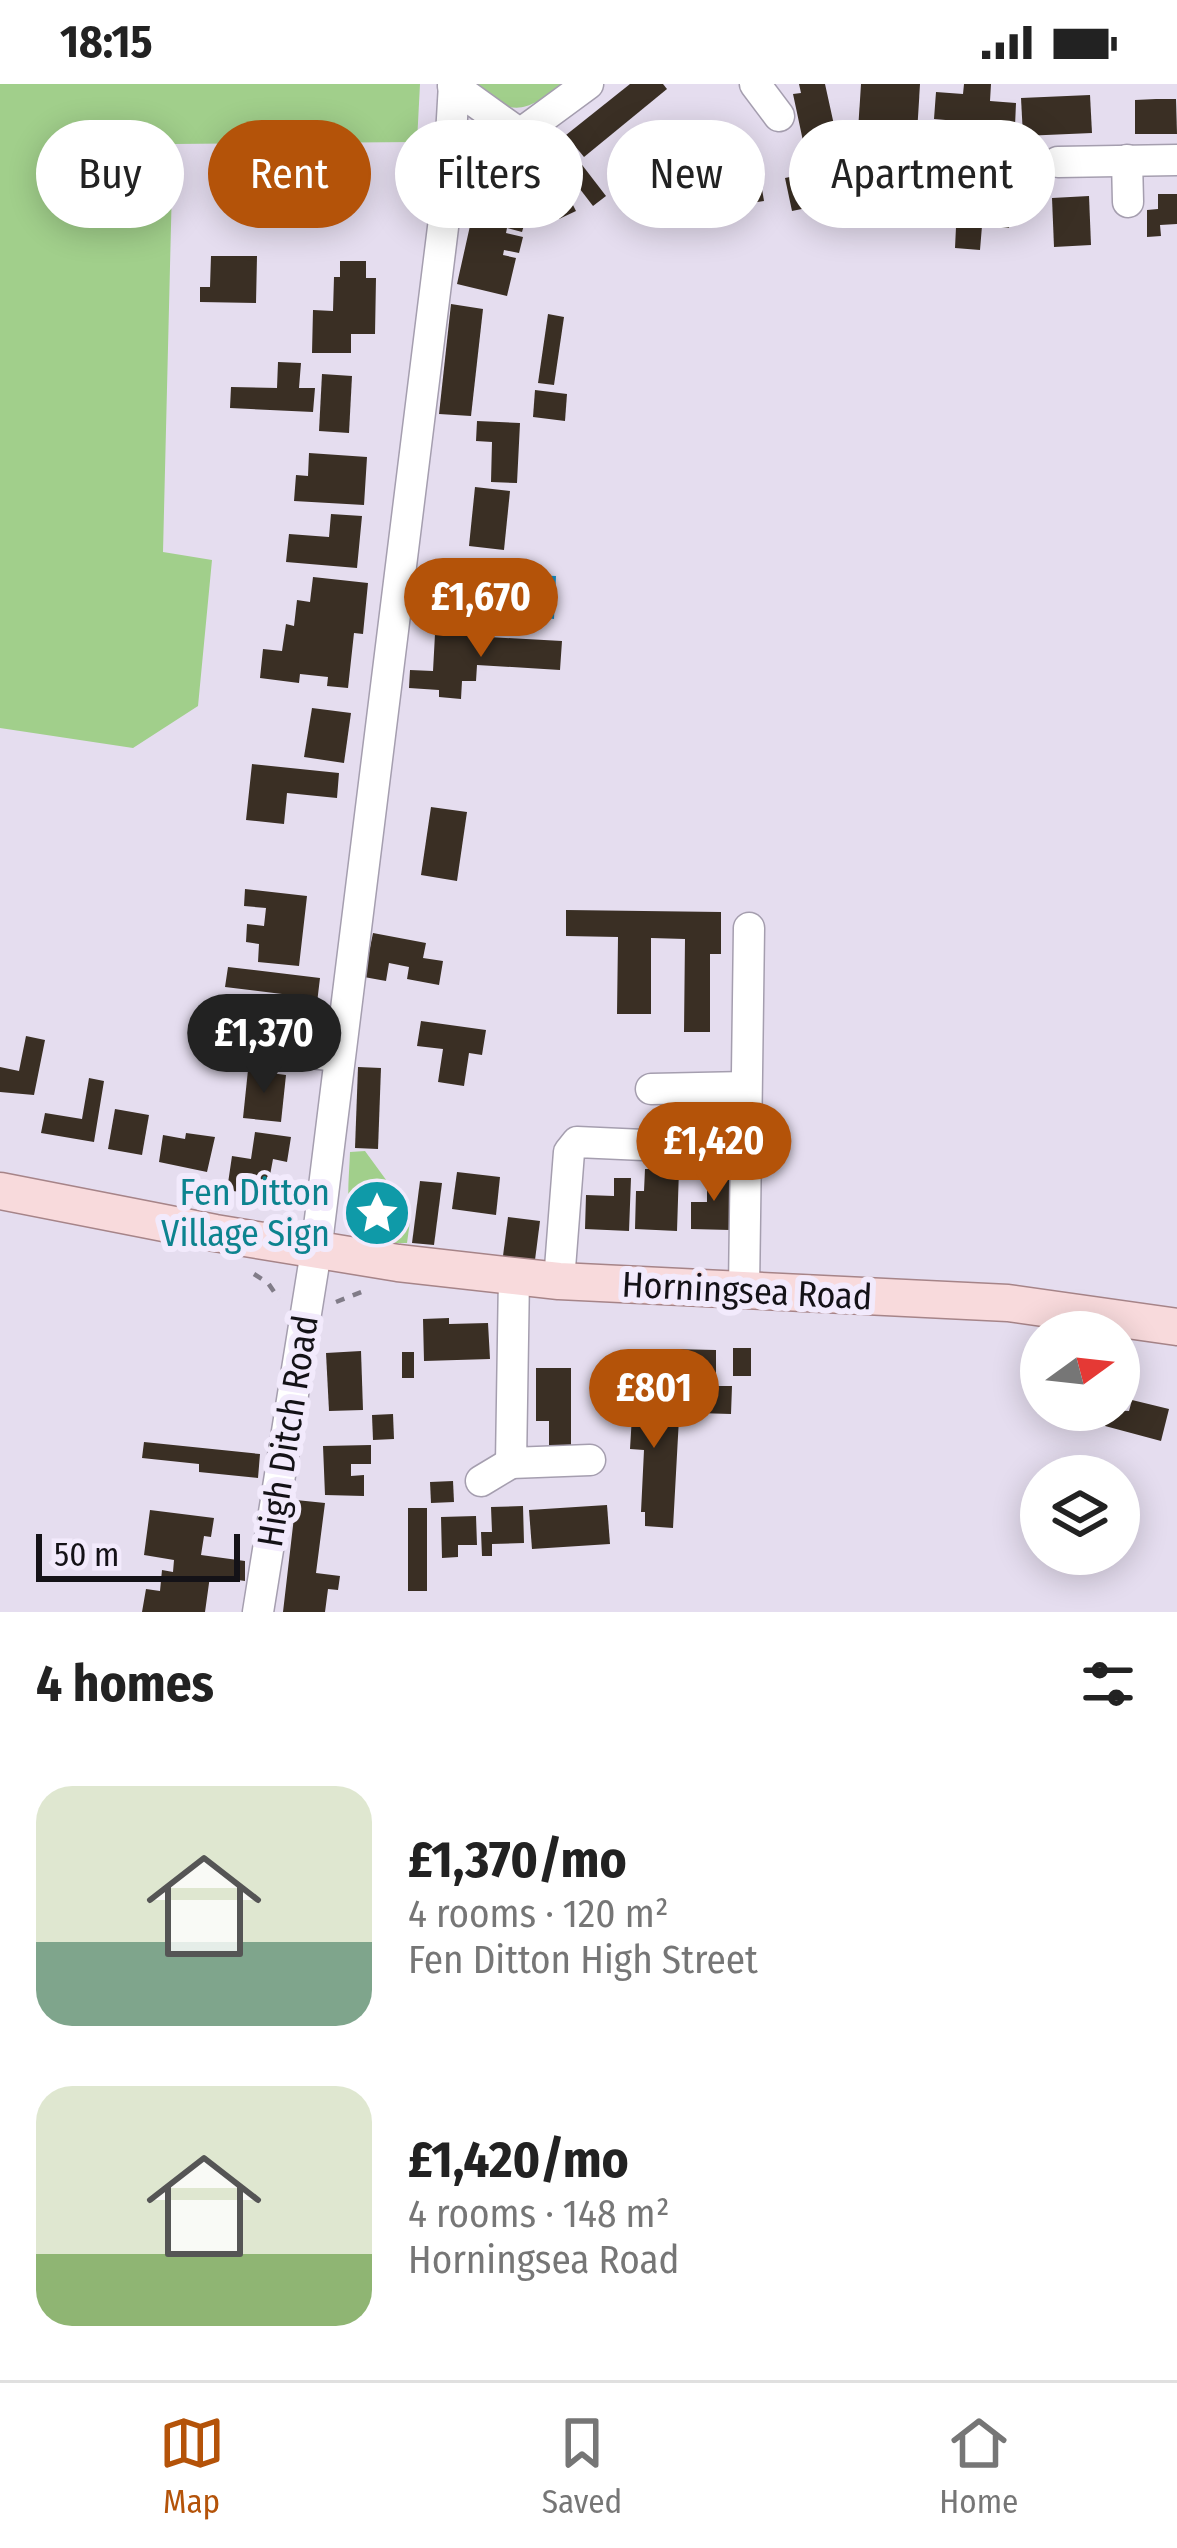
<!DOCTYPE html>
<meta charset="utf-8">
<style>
:root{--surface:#fff;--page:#f6f6f6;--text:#222;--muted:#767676;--line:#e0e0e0;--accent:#b45309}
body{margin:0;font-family:"Fira Sans Condensed",sans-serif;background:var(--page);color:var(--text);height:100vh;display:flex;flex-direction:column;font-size:45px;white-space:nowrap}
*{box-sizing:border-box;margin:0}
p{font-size:39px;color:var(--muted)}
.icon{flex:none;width:66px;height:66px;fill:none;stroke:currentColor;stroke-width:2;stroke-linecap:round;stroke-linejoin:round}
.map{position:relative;height:1528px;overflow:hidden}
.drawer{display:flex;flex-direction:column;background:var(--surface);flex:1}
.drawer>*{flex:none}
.hud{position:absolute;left:36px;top:36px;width:1107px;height:108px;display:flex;gap:24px}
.needle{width:78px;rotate:75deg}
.tools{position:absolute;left:1020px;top:1227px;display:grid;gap:24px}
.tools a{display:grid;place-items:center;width:120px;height:120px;border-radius:50%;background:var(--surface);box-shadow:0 6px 30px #0003;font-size:60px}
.scale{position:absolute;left:36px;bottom:30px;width:204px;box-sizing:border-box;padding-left:12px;border:6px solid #141217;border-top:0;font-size:33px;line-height:42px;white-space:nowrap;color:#141217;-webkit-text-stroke:9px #f2eafc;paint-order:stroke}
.price{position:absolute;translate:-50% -102px;padding:0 27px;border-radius:42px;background:var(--accent);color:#fff;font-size:39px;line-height:78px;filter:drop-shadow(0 3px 6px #0008)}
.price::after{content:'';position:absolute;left:50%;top:72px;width:36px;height:27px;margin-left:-18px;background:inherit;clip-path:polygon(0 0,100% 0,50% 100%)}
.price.active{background:#222;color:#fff}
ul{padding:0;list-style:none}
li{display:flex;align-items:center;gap:36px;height:300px;padding:0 36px}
li span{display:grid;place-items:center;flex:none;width:336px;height:240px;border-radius:36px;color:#555}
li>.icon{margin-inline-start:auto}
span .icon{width:144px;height:144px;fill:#fffc;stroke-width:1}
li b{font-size:51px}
h2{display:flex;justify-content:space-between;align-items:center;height:144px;padding:0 36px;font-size:51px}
.pill{padding:0 42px;border-radius:54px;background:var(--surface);box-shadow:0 6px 30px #0003;font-size:42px;line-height:108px}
.pill.active{background:var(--accent);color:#fff}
.status{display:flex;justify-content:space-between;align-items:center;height:84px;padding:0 60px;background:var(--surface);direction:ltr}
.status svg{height:33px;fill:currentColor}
.menu{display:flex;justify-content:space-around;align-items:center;height:168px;border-top:3px solid var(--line);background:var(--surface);font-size:33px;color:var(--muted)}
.menu a{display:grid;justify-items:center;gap:6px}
.menu .active{color:var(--accent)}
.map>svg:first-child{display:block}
.green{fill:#a1cf8b}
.water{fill:#1792ca}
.building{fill:#3a2f24}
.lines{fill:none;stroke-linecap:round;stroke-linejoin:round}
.minor-casing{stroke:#a59eaf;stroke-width:33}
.major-casing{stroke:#a68488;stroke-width:39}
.path{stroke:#817c88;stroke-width:4.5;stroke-dasharray:9 9;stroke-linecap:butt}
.minor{stroke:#fff;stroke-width:30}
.major{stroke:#f8dadc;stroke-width:36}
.labels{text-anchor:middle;stroke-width:12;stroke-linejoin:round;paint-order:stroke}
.culture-label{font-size:36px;fill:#0d838f;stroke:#f2eafc;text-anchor:end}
.street-label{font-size:36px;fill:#141217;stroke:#f2eafc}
</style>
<div class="status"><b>18:15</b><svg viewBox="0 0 49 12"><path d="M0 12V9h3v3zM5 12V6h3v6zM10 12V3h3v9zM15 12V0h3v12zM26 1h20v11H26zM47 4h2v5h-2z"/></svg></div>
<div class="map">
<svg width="1177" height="1528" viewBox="0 0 1177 1528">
<rect width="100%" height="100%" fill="#e5ddef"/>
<g class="green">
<polygon points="0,0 420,0 417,58 173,60 163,468 212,476 198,622 133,664 0,644"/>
<path d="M473,0h93c-44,28 -51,35 -93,0z"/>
<path d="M365,1067l46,63 -4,29c-69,2 -59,-39 -57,-91z"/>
</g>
<polygon class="water" points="528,491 556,492 554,535 547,534 542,540 528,534"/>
<g class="building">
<polygon points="630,0 663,0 667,5 584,73 566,51"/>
<polygon points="799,0 825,0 836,50 803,57 793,10 801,9"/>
<polygon points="861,0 920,0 917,50 858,47"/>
<polygon points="964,0 991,0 990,17 1016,19 1015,42 934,35 936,8 963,10"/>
<polygon points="1090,11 1092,49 1023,52 1021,14"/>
<polygon points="1156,15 1176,15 1177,50 1135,50 1135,16"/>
<polygon points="540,56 576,127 559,135 550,118 544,120 525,90 512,97 500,82"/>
<polygon points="576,73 606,112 593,122 563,83"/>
<polygon points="829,85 836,118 792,127 785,94"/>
<polygon points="760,93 764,117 712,125 708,101"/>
<polygon points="926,104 959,107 958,117 1011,121 1009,144 982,142 980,166 955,164 956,143 923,141"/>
<polygon points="478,106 512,114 537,133 533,139 504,122 505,135 524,141 522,148 507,144 506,149 523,153 519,169 504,166 503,171 516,174 507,212 457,200"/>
<polygon points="1158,110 1177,110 1177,140 1160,141 1161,152 1147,153 1147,126 1158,125"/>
<polygon points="1089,112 1091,161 1054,163 1052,114"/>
<polygon points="211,172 257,172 256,219 200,218 200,203 210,203"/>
<polygon points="340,177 366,177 366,194 376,194 375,250 351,250 351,269 312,269 313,226 333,227 334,193 340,193"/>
<polygon points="451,220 483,225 471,332 439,330"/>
<polygon points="548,230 564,233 554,301 538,299"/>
<polygon points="278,278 301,279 299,304 315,304 313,328 230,324 231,303 277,304"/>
<polygon points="322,290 352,292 349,349 319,347"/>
<polygon points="535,306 567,310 565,337 533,333"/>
<polygon points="477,337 520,339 517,399 491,398 492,358 476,357"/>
<polygon points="309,369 367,373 364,421 294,417 296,391 308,392"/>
<polygon points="475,403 510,407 504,466 469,462"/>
<polygon points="331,430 362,432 357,484 286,478 289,450 329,453"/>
<polygon points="313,493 368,499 363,550 354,549 348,604 327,602 328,593 300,590 299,599 260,594 263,565 282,567 286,540 294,542 297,516 310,518"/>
<polygon points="435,550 562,557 560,586 477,581 476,597 462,597 461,615 439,613 439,606 409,604 410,586 433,587"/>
<polygon points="312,624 351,629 344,679 304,673"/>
<polygon points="252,680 339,689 337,714 287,709 284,740 246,736"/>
<polygon points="431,723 467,728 457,797 421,791"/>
<polygon points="245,805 307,812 299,882 258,878 259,860 246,858 247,840 264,842 266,824 244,822"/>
<polygon points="566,826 721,828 721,870 710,870 710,948 684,948 685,855 651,854 651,930 617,930 618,853 566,852"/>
<polygon points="373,849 426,859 423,874 443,877 439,901 407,895 409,883 389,879 386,897 364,893"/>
<polygon points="228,883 320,894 311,969 276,965 282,910 225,903"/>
<polygon points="421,937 486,946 482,971 469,969 464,1002 438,998 443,965 417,962"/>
<polygon points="26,952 45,956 34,1011 0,1008 0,983 19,987"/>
<polygon points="358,983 381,984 378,1065 355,1064"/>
<polygon points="248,986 286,991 281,1038 243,1034"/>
<polygon points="89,994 104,997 94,1058 41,1049 45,1029 82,1035"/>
<polygon points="115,1025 149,1031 142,1071 108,1065"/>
<polygon points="255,1048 291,1053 287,1078 273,1075 268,1102 248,1099 246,1109 227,1106 232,1072 251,1075"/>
<polygon points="186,1049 215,1053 207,1088 159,1078 163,1051 185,1055"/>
<polygon points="645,1085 679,1085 677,1147 635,1145 636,1107 644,1107"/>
<polygon points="457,1088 500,1093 496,1131 452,1125"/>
<polygon points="707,1088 730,1088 730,1146 691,1145 691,1118 707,1118"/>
<polygon points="614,1094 631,1094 629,1147 585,1145 586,1111 614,1112"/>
<polygon points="420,1097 442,1099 434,1161 412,1159"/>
<polygon points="508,1133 540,1137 535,1176 503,1172"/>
<polygon points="449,1234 449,1240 488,1239 490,1275 424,1277 423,1235"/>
<rect x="733" y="1264" width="18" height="28"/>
<polygon points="672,1265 716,1266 716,1302 732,1302 731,1330 697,1329 697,1315 672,1315"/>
<polygon points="361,1267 363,1326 329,1327 326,1269"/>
<rect x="402" y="1268" width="12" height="26"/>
<polygon points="635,1281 656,1282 653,1333 679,1334 673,1444 645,1442 645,1428 641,1428 644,1366 630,1365"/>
<polygon points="536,1284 571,1284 571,1365 549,1365 549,1337 536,1337"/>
<polygon points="1132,1316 1169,1325 1161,1357 1105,1342 1109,1326 1129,1327"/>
<polygon points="393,1330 394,1355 373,1356 372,1331"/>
<polygon points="144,1358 260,1370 258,1394 199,1388 199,1380 142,1374"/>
<polygon points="371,1361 371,1380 351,1380 351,1392 364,1391 364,1412 325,1411 323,1362"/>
<polygon points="453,1397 454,1418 431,1419 430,1398"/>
<polygon points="296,1416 325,1419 316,1489 340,1492 338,1506 328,1505 325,1528 283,1528"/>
<polygon points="607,1421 610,1460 532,1465 529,1426"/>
<polygon points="523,1422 524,1459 492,1460 492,1472 482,1472 481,1448 492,1448 491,1423"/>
<rect x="408" y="1424" width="19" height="83"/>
<polygon points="150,1426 214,1434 211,1453 204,1452 201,1471 245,1477 245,1497 210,1492 205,1528 142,1528 146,1505 160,1507 162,1486 173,1488 174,1476 144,1471"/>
<polygon points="476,1432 477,1461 458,1461 458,1473 442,1474 441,1433"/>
</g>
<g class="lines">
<g class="minor-casing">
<g id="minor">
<polyline points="755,0 779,32"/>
<polyline points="453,2 520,50"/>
<polyline points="1127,76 1128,118"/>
<polyline points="1058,78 1177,76"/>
<polyline points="448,103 588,0"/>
<polyline points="241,937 272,965 339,972"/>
<polyline points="651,1005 746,1003"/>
<polyline points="514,1192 511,1379 590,1376"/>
<polyline points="559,1197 569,1068 577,1058 666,1062"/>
<polyline points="744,1206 749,844"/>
<polyline points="481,1397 511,1379"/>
<polyline points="258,1528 316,1167 448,103 454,0"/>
</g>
</g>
<g class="major-casing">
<polyline id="major" points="0,1107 215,1149 398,1179 559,1197 1008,1219 1177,1243"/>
</g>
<g class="path">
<polyline points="350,1118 377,1142"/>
<polyline points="254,1190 268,1199 279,1215"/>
<polyline points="336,1218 364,1207"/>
</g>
<use href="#minor" class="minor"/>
<use href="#major" class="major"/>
</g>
<defs>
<g id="sight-disc" transform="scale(3.45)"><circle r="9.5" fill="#0f9aa8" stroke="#f2eafc"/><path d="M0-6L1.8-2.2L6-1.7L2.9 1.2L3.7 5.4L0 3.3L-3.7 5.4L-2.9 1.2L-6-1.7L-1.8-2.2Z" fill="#fff"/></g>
</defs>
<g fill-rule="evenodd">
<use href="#sight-disc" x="377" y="1129"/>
</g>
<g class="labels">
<g class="culture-label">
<text x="330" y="1121">Fen Ditton<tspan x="330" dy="41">Village Sign</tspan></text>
</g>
<g class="street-label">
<text transform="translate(747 1206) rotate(3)" y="13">Horningsea Road</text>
<text transform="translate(287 1347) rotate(-81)" y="13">High Ditch Road</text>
</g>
</g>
</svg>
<div class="tools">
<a><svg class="needle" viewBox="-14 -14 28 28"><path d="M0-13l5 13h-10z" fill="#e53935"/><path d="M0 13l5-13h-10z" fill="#767676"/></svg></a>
<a><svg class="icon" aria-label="layers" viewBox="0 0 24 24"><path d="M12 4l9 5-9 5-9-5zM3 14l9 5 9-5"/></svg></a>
</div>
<div class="scale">50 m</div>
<b class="price" style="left:481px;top:576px">£1,670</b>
<b class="price active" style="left:264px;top:1012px">£1,370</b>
<b class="price" style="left:714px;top:1120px">£1,420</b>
<b class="price" style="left:654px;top:1367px">£801</b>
<div class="hud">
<a class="pill">Buy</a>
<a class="pill active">Rent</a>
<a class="pill">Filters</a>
<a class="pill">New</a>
<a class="pill">Apartment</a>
</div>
</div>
<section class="drawer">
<h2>4 homes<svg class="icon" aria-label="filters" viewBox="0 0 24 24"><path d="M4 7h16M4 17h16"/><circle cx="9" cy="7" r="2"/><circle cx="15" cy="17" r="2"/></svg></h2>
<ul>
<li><span style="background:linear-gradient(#dfe7d0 65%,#7fa58c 0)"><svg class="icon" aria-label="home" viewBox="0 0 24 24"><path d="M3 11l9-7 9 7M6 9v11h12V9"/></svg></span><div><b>£1,370/mo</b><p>4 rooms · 120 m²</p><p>Fen Ditton High Street</p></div></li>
<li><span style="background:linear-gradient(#dfe7d0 70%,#8fb573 0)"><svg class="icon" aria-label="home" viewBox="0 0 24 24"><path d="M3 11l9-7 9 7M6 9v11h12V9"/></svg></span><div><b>£1,420/mo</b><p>4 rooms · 148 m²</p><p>Horningsea Road</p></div></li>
</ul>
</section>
<nav class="menu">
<a class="active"><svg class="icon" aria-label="map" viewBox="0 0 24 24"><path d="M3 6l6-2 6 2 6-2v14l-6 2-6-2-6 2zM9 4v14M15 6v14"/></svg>Map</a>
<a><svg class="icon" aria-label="saved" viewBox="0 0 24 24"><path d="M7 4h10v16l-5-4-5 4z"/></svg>Saved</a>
<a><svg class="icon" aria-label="home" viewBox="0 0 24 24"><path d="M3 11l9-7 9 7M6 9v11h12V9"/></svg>Home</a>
</nav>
